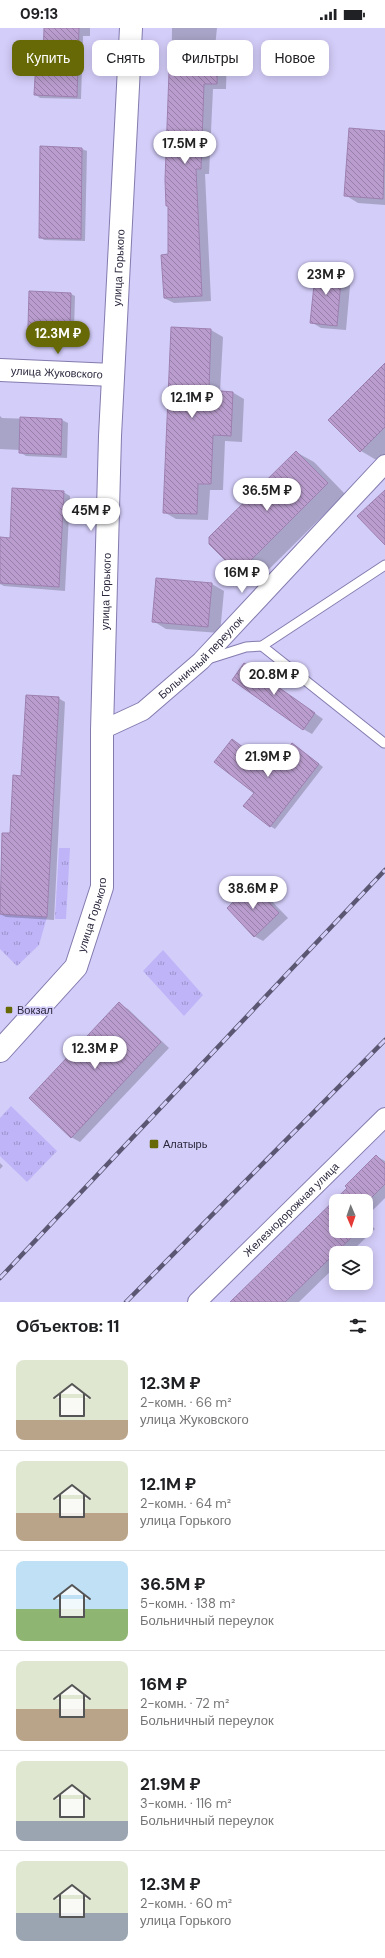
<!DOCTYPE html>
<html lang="ru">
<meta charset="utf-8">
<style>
:root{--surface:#fff;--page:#f2f2f2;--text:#202124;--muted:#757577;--line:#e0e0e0;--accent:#676907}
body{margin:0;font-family:"DM Sans",sans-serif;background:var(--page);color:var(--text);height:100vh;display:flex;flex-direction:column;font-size:15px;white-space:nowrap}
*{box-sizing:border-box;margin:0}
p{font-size:13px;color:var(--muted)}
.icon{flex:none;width:22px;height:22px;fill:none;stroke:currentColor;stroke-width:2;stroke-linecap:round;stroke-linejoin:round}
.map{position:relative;height:1274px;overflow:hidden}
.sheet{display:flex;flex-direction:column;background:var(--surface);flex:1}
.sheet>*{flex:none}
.top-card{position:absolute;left:12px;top:12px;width:361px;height:36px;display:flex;gap:8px}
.needle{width:26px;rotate:178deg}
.controls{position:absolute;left:329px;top:1166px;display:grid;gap:8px}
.controls a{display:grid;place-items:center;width:44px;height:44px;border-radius:8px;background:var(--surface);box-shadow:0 2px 10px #0003;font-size:20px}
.price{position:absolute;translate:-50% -34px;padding:0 9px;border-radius:14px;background:#fff;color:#222;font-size:13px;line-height:26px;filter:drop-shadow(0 1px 2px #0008)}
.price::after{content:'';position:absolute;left:50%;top:24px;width:12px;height:9px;margin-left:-6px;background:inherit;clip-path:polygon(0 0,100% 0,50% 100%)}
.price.current{background:var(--accent);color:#fff}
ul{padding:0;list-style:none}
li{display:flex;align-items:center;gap:12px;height:100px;padding:0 16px}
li+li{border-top:1px solid var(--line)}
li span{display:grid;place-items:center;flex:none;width:112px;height:80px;border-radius:8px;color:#555}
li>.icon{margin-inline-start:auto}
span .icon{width:48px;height:48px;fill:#fffc;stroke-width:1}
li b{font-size:17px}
h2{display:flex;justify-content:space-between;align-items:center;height:48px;padding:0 16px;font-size:17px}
.chip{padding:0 14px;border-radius:8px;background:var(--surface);box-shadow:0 2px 10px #0003;font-size:14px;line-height:36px}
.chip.current{background:var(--accent);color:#fff}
.status{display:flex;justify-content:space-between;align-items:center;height:28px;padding:0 20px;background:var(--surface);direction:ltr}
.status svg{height:11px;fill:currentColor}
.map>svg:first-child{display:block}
.grass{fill:url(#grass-tufts)}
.shadow{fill:#0003}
.building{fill:url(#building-back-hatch);stroke:#9d80b0}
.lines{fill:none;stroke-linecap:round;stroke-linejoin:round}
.lane-casing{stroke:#837bae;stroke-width:11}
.street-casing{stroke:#837bae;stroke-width:20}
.secondary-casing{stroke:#837bae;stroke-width:24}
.lane{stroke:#fff;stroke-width:9}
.street{stroke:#fff;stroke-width:18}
.secondary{stroke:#fff;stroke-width:22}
.rail-casing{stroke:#5b5773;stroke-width:4.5}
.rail{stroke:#d3cdf9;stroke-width:3;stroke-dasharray:9;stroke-linecap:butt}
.poi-dot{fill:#676907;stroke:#d3cdf9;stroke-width:1.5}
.labels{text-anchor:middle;stroke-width:3.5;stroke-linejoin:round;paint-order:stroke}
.street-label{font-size:11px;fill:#2b283d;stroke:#d3cdf9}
.poi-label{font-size:11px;fill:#2b283d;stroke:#d3cdf9;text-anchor:start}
</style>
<div class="status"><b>09:13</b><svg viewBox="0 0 49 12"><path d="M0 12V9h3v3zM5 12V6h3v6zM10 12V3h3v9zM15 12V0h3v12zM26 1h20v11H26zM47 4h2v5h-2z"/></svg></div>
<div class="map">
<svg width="385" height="1274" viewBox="0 0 385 1274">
<defs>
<pattern id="grass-tufts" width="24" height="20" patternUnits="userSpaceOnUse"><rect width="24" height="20" fill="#beb4f7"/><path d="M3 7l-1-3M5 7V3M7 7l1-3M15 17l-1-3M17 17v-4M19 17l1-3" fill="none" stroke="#9b92c9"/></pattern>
<pattern id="building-back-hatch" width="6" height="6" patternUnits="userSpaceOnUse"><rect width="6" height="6" fill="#ba9dce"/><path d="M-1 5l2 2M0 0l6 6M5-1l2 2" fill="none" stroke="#9780a8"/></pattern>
</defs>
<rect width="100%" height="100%" fill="#d3cdf9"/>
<g class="grass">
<polygon points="59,820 70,820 66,891 55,891"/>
<polygon points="0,886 47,889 39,917 17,938 0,921"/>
<polygon points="163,922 203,967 184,988 143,943"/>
<polygon points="11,1078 57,1123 27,1154 0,1128 0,1090"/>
</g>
<g class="shadow">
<polygon points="44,0 90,0 90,8 83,8 81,71 40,70 36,67 44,33"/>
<polygon points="172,0 217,0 215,19 227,24 226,61 213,61 209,146 205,146 211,273 174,275 164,270 169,227"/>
<polygon points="350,101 385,104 385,177 358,175 345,167"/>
<polygon points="41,119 82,121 87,123 85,213 44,212 40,209"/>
<polygon points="317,239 342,242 351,247 346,302 321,300 311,294"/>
<polygon points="71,266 75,268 74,302 33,301 29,298"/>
<polygon points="172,300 211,302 223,309 220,364 232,364 244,371 242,414 225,413 223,462 210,462 208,492 176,491 164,484"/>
<polygon points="385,343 385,426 378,433 361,423"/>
<polygon points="0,388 2,390 62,392 68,395 67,430 26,428 20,424 20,422 0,421"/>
<polygon points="296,424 314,434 345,466 256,554 239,544"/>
<polygon points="63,464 70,468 65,563 4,558 0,556 0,518 11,511"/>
<polygon points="212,556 224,563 220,605 166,601 153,593"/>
<polygon points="253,642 323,691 312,706 303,701"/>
<polygon points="58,670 65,674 54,892 6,889 0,886 3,806 11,806 22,749"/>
<polygon points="297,719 323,739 275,801 270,798 273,742"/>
<polygon points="253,857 262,863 288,890 263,913 254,908"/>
<polygon points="119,976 128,981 169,1020 80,1114 71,1109"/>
<polygon points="376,1128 385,1133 385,1170 366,1189 366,1173 336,1173 336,1203 366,1203 366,1192 375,1201 350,1225 336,1225 336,1238 299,1274 231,1274 348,1160"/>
<polygon points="0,1135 3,1138 0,1141"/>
</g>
<g class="building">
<polygon points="44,0 79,0 77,69 34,67 36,32 43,32"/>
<polygon points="170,17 218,18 217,56 204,56 201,141 196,141 202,268 164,270 161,227 168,226 168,178 166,178 165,152"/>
<polygon points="349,100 385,103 383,171 344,168"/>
<polygon points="40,118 82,120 81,211 39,210"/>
<polygon points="316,238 342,241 337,298 310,295"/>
<polygon points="29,263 71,265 70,300 28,299"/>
<polygon points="171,299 211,301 209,362 233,364 231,408 213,407 211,456 198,456 197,486 163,485"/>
<polygon points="385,335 385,399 360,424 328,392"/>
<polygon points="20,389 62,391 61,427 19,425"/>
<polygon points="296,423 328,455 238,545 209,516 209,509"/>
<polygon points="12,460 64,463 59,559 0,555 0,509 10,510"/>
<polygon points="385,462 385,517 357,488"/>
<polygon points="156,550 212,555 208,599 152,594"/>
<polygon points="244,635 315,685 303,702 232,652"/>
<polygon points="26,667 59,669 47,889 0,886 2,805 10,805 13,747 21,748"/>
<polygon points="232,711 272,741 292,715 319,736 270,799 243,778 254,765 214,734"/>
<polygon points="252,856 279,885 254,909 227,880"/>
<polygon points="119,974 161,1014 71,1110 29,1070"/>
<polygon points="376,1127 385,1136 385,1156 366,1175 366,1173 336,1173 336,1203 358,1203 285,1274 230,1274 347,1160 345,1158"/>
</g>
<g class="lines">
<g class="lane-casing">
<g id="lane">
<polyline points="262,618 384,715"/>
<polyline points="208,631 246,619 262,618 385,537"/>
</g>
</g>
<g class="street-casing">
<g id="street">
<path id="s1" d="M102,702l41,-19 58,-50 184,-197"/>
<path id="s2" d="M197,1274l188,-185"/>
</g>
</g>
<g class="secondary-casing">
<g id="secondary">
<path id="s3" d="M0,342l113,5"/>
<path id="s4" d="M0,1023l76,-84 26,-80v-157l8,-294 21,-408"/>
</g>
</g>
<use href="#lane" class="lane"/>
<use href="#street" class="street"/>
<use href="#secondary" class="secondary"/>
<g class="rail-casing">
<g id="rail">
<polyline points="0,1250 385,842"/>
<polyline points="126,1274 385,1012"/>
</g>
</g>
<use href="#rail" class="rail"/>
</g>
<g class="poi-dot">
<rect x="5" y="978" width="8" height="8" rx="2"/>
<rect x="149" y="1111" width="10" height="10" rx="2"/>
</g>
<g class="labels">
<g class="street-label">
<text dy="4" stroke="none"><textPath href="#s4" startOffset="817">улица Горького</textPath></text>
<text dy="4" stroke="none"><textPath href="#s3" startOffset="57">улица Жуковского</textPath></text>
<text dy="4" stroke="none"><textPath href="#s4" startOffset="493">улица Горького</textPath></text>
<text dy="4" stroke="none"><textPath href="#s1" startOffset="124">Больничный переулок</textPath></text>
<text dy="4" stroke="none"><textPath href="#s4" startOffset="168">улица Горького</textPath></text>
<text dy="4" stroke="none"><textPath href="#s2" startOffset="132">Железнодорожная улица</textPath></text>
</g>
<g class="poi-label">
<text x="17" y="986">Вокзал</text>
<text x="163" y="1120">Алатырь</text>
</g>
</g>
</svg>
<div class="controls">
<a><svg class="needle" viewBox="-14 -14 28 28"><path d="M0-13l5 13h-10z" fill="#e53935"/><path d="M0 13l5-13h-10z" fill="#757577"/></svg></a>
<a><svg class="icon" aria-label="layers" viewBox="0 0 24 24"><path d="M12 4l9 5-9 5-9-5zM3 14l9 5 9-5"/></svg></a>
</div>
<b class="price" style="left:185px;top:137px">17.5M ₽</b>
<b class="price" style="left:326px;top:268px">23M ₽</b>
<b class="price current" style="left:58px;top:327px">12.3M ₽</b>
<b class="price" style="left:192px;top:391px">12.1M ₽</b>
<b class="price" style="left:267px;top:484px">36.5M ₽</b>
<b class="price" style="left:91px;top:504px">45M ₽</b>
<b class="price" style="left:242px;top:566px">16M ₽</b>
<b class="price" style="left:274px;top:668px">20.8M ₽</b>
<b class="price" style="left:268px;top:750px">21.9M ₽</b>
<b class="price" style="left:253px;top:882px">38.6M ₽</b>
<b class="price" style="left:95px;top:1042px">12.3M ₽</b>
<div class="top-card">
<a class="chip current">Купить</a>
<a class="chip">Снять</a>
<a class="chip">Фильтры</a>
<a class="chip">Новое</a>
</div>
</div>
<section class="sheet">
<h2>Объектов: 11<svg class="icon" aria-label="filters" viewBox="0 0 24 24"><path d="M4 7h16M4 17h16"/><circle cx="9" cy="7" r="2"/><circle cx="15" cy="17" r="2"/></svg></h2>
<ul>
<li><span style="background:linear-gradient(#dfe7d0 75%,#b9a48a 0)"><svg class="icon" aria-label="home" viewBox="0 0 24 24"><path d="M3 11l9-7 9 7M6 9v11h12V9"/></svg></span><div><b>12.3M ₽</b><p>2-комн. · 66 m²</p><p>улица Жуковского</p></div></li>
<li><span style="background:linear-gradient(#dfe7d0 65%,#b9a48a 0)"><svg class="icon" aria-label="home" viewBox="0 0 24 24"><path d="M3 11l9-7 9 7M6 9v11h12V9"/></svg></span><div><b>12.1M ₽</b><p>2-комн. · 64 m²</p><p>улица Горького</p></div></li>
<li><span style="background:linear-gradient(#bfe0f5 60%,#8fb573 0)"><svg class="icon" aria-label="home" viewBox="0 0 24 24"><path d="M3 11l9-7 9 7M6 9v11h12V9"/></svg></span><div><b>36.5M ₽</b><p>5-комн. · 138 m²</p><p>Больничный переулок</p></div></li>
<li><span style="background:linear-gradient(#dfe7d0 60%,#b9a48a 0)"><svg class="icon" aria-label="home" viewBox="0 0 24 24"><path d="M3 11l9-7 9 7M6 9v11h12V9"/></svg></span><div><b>16M ₽</b><p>2-комн. · 72 m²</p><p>Больничный переулок</p></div></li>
<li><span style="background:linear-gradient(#dfe7d0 75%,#9aa5b1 0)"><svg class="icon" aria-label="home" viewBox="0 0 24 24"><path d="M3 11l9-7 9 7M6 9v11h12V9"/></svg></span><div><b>21.9M ₽</b><p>3-комн. · 116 m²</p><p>Больничный переулок</p></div></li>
<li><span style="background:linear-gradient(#dfe7d0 65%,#9aa5b1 0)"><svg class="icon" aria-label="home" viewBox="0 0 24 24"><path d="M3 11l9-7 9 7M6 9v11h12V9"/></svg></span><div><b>12.3M ₽</b><p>2-комн. · 60 m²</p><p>улица Горького</p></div></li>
</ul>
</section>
